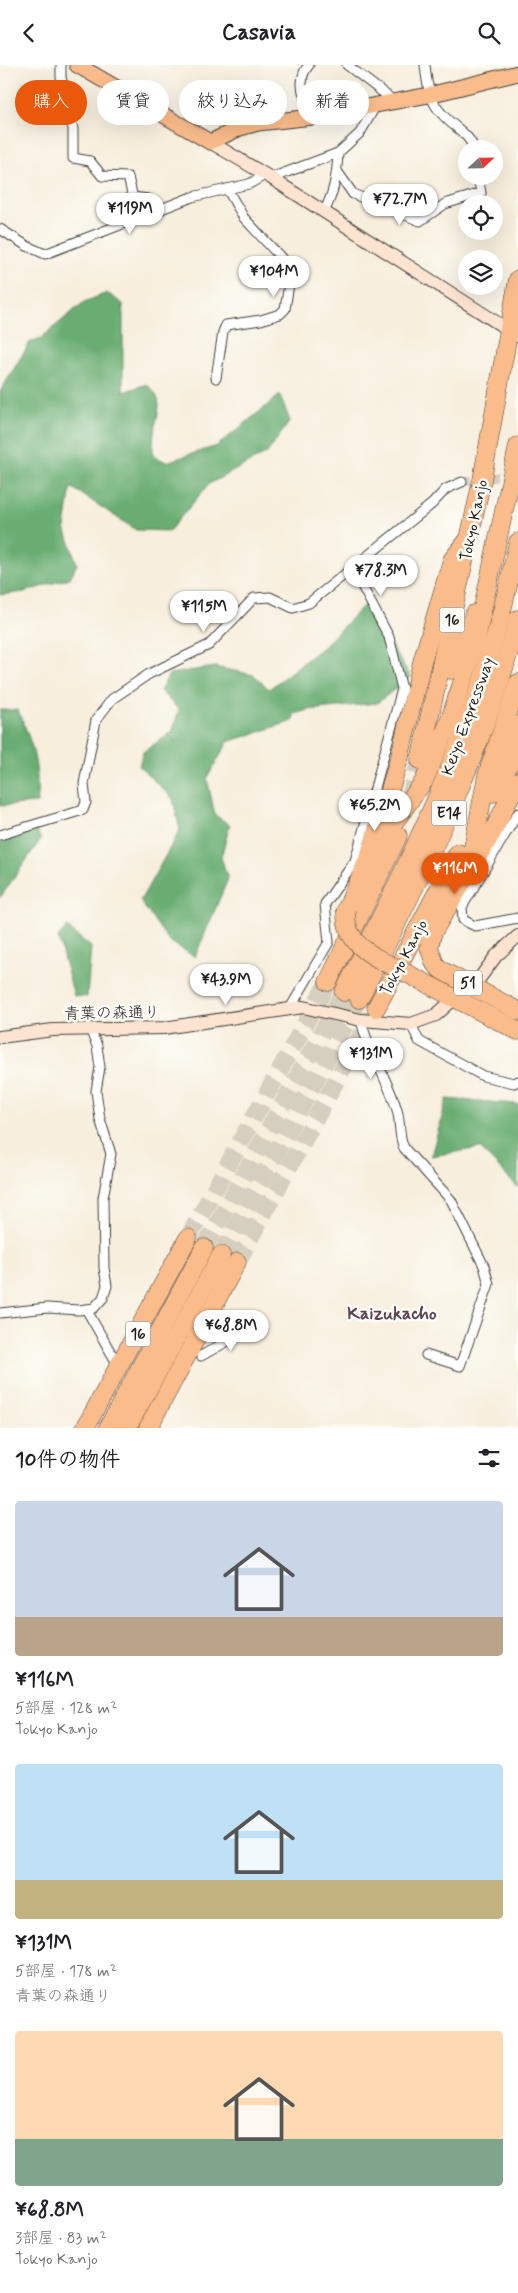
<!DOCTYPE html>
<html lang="ja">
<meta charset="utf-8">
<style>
:root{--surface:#fff;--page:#f6f6f6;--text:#202124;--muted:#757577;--accent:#ea580c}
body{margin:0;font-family:Mynerve,"Klee One",sans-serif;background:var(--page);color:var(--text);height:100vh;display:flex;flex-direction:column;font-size:19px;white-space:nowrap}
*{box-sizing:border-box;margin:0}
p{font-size:16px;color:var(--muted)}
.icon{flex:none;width:28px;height:28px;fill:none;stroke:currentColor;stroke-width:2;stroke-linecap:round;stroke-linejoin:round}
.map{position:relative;height:1363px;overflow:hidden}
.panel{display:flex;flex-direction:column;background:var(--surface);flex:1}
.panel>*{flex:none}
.guide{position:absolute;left:15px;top:15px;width:489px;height:45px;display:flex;gap:10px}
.needle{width:32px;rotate:68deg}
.buttons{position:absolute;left:458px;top:75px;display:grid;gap:10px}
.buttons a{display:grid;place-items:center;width:45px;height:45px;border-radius:50%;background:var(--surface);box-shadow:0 5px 20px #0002;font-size:25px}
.price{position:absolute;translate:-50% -42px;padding:0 11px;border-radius:18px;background:#fff;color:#222;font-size:16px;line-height:32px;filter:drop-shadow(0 1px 2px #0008)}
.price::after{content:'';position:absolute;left:50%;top:30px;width:15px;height:11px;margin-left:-8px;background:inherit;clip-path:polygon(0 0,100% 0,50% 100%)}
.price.on{background:var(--accent);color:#fff}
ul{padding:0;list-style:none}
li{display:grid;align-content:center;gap:10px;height:265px;padding:0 15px}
li span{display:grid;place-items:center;height:155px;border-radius:5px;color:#555}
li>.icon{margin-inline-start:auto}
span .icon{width:90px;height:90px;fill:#fffc;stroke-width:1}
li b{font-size:21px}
h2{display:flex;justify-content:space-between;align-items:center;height:60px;padding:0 15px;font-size:21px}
.tag{padding:0 18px;border-radius:22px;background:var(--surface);box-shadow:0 5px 20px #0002;font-size:18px;line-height:45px}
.tag.on{background:var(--accent);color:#fff}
header{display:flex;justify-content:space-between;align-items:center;height:65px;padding:0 15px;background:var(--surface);font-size:22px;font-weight:700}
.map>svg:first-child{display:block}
.forest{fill:#69ad72;stroke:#426447}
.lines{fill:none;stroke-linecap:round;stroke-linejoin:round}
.street-tunnel{stroke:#d6cebf;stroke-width:9;stroke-dasharray:9 4.5;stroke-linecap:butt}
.highway-tunnel{stroke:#d6cebf;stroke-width:18;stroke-dasharray:18 9;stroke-linecap:butt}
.street-casing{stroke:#3d3c39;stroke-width:11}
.secondary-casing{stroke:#3d3c39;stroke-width:14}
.primary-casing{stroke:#3d3c39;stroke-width:17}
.highway-casing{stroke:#3d3c39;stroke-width:19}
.street{stroke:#fff;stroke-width:9}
.secondary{stroke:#fde4d1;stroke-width:12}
.primary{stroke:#fabc8b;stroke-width:15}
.highway{stroke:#fabc8b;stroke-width:18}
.highway-bridge-casing{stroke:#3d3c39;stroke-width:19;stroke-linecap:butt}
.highway-bridge{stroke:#fabc8b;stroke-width:18}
.labels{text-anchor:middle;stroke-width:5;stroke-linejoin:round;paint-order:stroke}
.shield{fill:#fdfcf7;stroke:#605f5e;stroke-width:1}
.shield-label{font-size:15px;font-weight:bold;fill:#1c1c1c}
.street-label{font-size:16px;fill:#1c1c1c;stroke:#fdfcf7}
.neighbourhood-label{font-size:18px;font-weight:bold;fill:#5c4552;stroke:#fdfcf7}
</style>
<header><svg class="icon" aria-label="back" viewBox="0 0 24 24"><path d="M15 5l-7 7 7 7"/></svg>Casavia<svg class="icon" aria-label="search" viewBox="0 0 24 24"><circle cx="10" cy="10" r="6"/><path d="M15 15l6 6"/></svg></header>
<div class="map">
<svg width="518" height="1363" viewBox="0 0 518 1363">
<rect width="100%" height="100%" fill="#fdfcf7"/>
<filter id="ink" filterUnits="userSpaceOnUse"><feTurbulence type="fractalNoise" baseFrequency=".02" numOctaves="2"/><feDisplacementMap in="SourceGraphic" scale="10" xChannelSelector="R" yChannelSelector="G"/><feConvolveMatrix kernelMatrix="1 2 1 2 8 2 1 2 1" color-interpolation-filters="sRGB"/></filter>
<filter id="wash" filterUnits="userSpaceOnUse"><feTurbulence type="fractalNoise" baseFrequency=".0096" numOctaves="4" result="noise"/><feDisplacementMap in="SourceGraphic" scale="20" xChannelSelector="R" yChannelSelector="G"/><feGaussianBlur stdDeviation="1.12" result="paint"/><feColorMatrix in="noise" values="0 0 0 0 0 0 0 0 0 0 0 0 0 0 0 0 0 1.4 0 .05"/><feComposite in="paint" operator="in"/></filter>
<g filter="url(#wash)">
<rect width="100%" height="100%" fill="#f7eedc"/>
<g class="forest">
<path d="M107,228l16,11v88l24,-8c17,17 12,23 8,43 -2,9 -2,19 -2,28l13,7 51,-16 63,-51 10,26 -23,32 -58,31 -40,47 -33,-1 -65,-43 -6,41 12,36 -7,14 -46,14 -24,3v-203l30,-50 11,-4 43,-36z"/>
<polygon points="365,539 411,612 377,638 308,645 294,649 293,656 228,677 207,713 215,750 230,760 221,792 228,814 195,892 169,876 140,836 180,765 173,734 139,701 143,687 172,667 179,645 160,626 169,609 215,602 254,610 269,624 324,581"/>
<path d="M0,645h18c15,35 21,54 19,93l-37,3z"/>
<polygon points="35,763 41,774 0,833 0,778"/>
<polygon points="67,862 91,882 87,932 74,931 58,873"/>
<polygon points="447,1034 518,1039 518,1123 480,1083 431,1091"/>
</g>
</g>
<g filter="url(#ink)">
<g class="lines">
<polyline class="street-tunnel" points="462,417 497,412 513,416"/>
<g class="highway-tunnel">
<polyline points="409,735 420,695"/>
<polyline points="188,1173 328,917"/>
<polyline points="204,1183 344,927"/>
<polyline points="221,1190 359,934"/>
<polyline points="237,1197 372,950"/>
</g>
<g class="street-casing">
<g id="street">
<polyline points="61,0 61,12 73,64 73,93 90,96 102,111 128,112 138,154"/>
<path d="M309,0c-14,15 -4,36 4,52"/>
<polyline points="347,0 394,36"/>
<path d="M425,0c2,19 4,36 18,50 10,12 26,18 31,34"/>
<polyline points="337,106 353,129 420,156 445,139 481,128 478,111"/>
<polyline points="271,113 338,88 360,68 376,40"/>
<polyline points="133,132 148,134 161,145"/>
<path d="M324,147c10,-19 13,-37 14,-59"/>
<polyline points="0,164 27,181 45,189 192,132 249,119 265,110"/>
<polyline points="216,313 223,267 226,260 261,255 280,249 285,244 291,207 286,198 244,153 227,124"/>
<polyline points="518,748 462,842 463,855 475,861 518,853"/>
<polyline points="0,770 83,745 86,737 84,719 96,655 112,634 149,609 209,580 254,533 270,532 293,543 309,538 432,439 446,424 462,417"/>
<polyline points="289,945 329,877 325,839 355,796 402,624 389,572 353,504"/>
<path d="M361,955c7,32 27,59 36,90 4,13 1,25 7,38l47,52 33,66 5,18 -29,82 -34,-11"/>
<polyline points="411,959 419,976 483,1011 514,1018 518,1016"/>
<polyline points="86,1244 114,1293"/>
<polyline points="0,1248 47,1243 79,1245 94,1243 103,1233 107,1221 104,1203 103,1133 111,1089 100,1054 96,1026 100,1002 97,981 90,964"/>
<polyline points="201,1291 249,1264"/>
</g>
</g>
<g class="secondary-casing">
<g id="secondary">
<polyline points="210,77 271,113 518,271"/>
<polyline points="0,972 53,965 164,963 303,942 361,955 411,959 436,950 455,933 474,921 496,891 518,871"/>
</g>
</g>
<g class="primary-casing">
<polyline id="primary" points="77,0 210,77 240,63 258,58 313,52 429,30 518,8"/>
</g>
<g class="highway-casing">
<g id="highway">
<polyline points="451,605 474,549"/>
<polyline points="508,693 518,660"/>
<polyline points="420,695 482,415 518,214"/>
<polyline points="518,716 492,768 433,867 429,882 435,899 441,905 518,946"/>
<polyline points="494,728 518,682"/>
<polyline points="369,792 424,716 449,657 475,579 518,381"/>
<polyline points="471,793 487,710 518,618"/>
<polyline points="346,845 369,792 383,748 400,691 422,597 452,495 468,475"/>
<polyline points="408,909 518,966"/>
<polyline points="328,917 398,771"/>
<path d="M344,927c46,-93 93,-185 128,-283 20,-54 34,-111 46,-167"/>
<path d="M359,934c62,-123 125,-246 159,-380"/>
<polyline points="376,943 458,788"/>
<polyline points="85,1363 188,1173"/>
<polyline points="108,1363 204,1183"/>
<polyline points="127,1363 221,1190"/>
<polyline points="148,1363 237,1197"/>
</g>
</g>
<use href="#street" class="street"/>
<use href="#secondary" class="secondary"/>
<use href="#primary" class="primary"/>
<use href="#highway" class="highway"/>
<g class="highway-bridge-casing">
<path id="highway-bridge" d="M346,845c-2,38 33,49 62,64"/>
</g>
<use href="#highway-bridge" class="highway-bridge"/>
</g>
</g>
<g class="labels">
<g class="shield">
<rect x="439.5" y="542.5" width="25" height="25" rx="4"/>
<rect x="431.5" y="735.5" width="35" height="25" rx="4"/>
<rect x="454" y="905.5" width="28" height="25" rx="4"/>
<rect x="125.5" y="1256.5" width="25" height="25" rx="4"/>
</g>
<g class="shield-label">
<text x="452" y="560">16</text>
<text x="449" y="753">E14</text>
<text x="468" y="923">51</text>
<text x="138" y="1274">16</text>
</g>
<g class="street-label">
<text transform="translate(473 455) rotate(-78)" y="6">Tokyo Kanjo</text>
<text transform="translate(467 651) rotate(-70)" y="6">Keiyo Expressway</text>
<text transform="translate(403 892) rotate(-62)" y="6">Tokyo Kanjo</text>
<text transform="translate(112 947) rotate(-1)" y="6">青葉の森通り</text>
</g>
<g class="neighbourhood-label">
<text x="392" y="1254">Kaizukacho</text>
</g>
</g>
</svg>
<div class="buttons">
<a><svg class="needle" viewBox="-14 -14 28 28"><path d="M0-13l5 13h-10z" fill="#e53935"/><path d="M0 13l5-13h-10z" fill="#757577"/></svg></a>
<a><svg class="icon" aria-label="locate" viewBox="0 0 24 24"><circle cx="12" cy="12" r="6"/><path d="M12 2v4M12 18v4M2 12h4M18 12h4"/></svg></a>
<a><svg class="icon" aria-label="layers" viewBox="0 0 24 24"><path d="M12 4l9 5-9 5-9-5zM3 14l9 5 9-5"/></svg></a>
</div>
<b class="price" style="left:400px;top:161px">¥72.7M</b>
<b class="price" style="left:130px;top:170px">¥119M</b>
<b class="price" style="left:274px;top:233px">¥104M</b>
<b class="price" style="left:381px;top:532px">¥78.3M</b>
<b class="price" style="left:204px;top:568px">¥115M</b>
<b class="price" style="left:375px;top:767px">¥65.2M</b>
<b class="price on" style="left:455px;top:830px">¥116M</b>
<b class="price" style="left:226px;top:941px">¥43.9M</b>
<b class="price" style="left:371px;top:1015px">¥131M</b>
<b class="price" style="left:231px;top:1287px">¥68.8M</b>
<div class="guide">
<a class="tag on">購入</a>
<a class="tag">賃貸</a>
<a class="tag">絞り込み</a>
<a class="tag">新着</a>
</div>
</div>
<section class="panel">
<h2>10件の物件<svg class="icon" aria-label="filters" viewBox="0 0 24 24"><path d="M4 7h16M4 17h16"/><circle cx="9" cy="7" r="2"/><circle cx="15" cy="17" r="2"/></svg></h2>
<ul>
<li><span style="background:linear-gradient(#c9d6e8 75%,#b9a48a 0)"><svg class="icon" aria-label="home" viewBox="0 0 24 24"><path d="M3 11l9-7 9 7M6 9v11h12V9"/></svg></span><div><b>¥116M</b><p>5部屋 · 128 m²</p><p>Tokyo Kanjo</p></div></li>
<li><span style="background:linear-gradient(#bfe0f5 75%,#c2b280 0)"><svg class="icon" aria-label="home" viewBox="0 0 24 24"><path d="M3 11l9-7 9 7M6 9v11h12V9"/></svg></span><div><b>¥131M</b><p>5部屋 · 178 m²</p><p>青葉の森通り</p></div></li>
<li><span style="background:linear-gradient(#ffd9b3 70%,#7fa58c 0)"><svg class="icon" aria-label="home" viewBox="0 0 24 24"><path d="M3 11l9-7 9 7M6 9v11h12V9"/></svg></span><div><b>¥68.8M</b><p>3部屋 · 83 m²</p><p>Tokyo Kanjo</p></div></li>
</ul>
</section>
